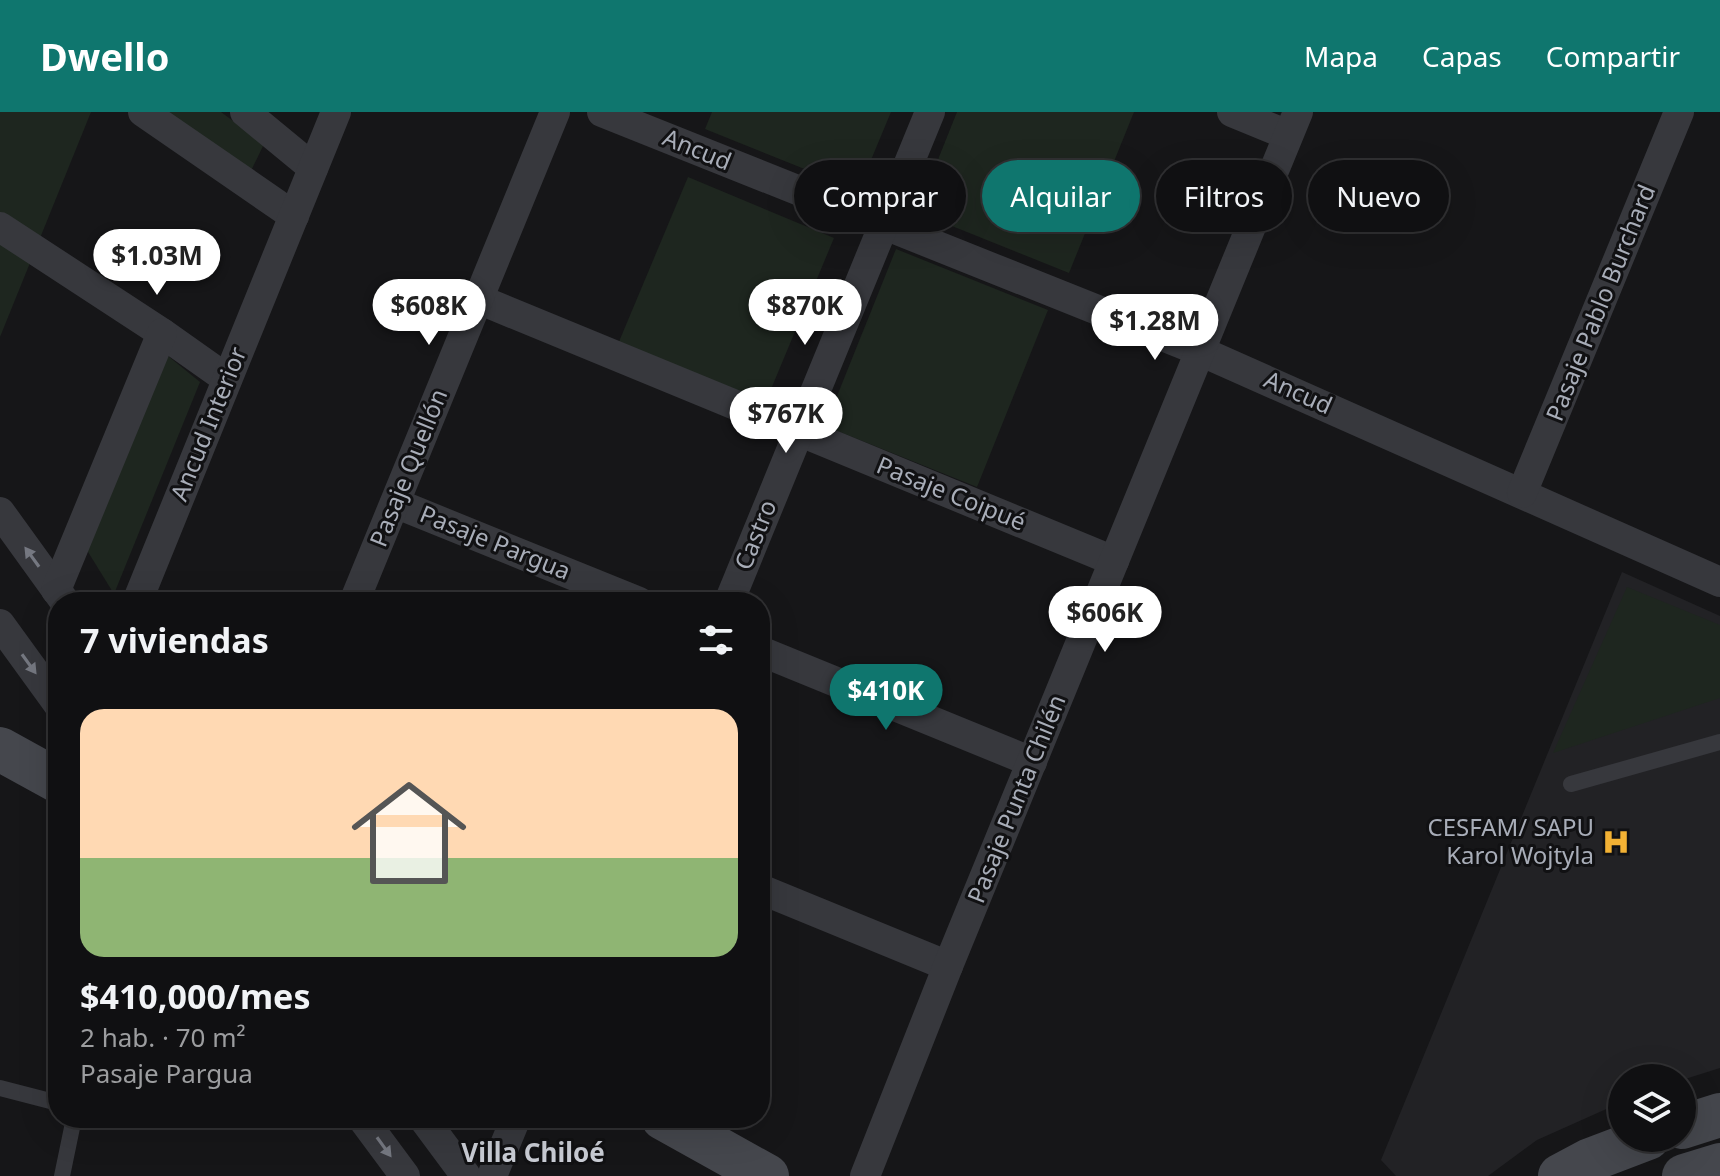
<!DOCTYPE html>
<html lang="es">
<meta charset="utf-8">
<style>
:root{--surface:#101012;--page:#1e1e20;--text:#f1f3f6;--muted:#9c9d9f;--line:#303032;--accent:#0f766e}
body{margin:0;font-family:"Noto Sans",sans-serif;background:var(--page);color:var(--text);height:100vh;display:flex;flex-direction:column;font-size:30px;white-space:nowrap}
*{box-sizing:border-box;margin:0}
p{font-size:26px;color:var(--muted)}
.icon{flex:none;width:44px;height:44px;fill:none;stroke:currentColor;stroke-width:2;stroke-linecap:round;stroke-linejoin:round}
.map{position:relative;flex:1;overflow:hidden}
.details{position:absolute;left:48px;top:480px;width:722px;height:536px;display:flex;flex-direction:column;background:var(--surface);border-radius:32px;box-shadow:0 8px 32px #0002,0 0 0 2px var(--line)}
.details>*{flex:none}
.top-card{position:absolute;left:794px;top:48px;width:760px;height:72px;display:flex;gap:16px}
.fabs{position:absolute;left:1608px;top:952px;display:grid;gap:16px}
.fabs a{display:grid;place-items:center;width:88px;height:88px;border-radius:50%;background:var(--surface);box-shadow:0 8px 32px #0002,0 0 0 2px var(--line);font-size:40px}
.price{position:absolute;translate:-50% -68px;padding:0 18px;border-radius:28px;background:#fff;color:#222;font-size:26px;line-height:52px;filter:drop-shadow(0 2px 4px #0008)}
.price::after{content:'';position:absolute;left:50%;top:48px;width:24px;height:18px;margin-left:-12px;background:inherit;clip-path:polygon(0 0,100% 0,50% 100%)}
.price.selected{background:var(--accent);color:#fff}
ul{padding:0;list-style:none}
li{display:grid;align-content:center;gap:16px;height:424px;padding:0 32px}
li span{display:grid;place-items:center;height:248px;border-radius:24px;color:#555}
li>.icon{margin-inline-start:auto}
span .icon{width:144px;height:144px;fill:#fffc;stroke-width:1}
li b{font-size:34px}
h2{display:flex;justify-content:space-between;align-items:center;height:96px;padding:0 32px;font-size:34px}
.pill{padding:0 28px;border-radius:36px;background:var(--surface);box-shadow:0 8px 32px #0002,0 0 0 2px var(--line);font-size:28px;line-height:72px}
.pill.selected{background:var(--accent);color:#fff}
header{display:flex;align-items:center;gap:48px;box-sizing:border-box;height:112px;padding:0 40px;background:var(--accent);color:#fff}
header strong{font-size:38px}
nav{display:flex;gap:44px;margin-inline-start:auto;font-size:28px}
.map>svg:first-child{display:block}
.built{fill:#222225}
.green{fill:#1e261f}
.lines{fill:none;stroke-linecap:round;stroke-linejoin:round}
.lane{stroke:#37383d;stroke-width:16}
.street{stroke:#37383d;stroke-width:30}
.secondary{stroke:#45474d;stroke-width:44}
.oneway{fill:#757881}
.labels{text-anchor:middle;stroke-width:6;stroke-linejoin:round;paint-order:stroke}
.street-label{font-size:24px;fill:#a8adb8;stroke:#111113}
.poi-label{font-size:24px;fill:#a8adb8;stroke:#111113;text-anchor:end}
.neighbourhood-label{font-size:26px;font-weight:bold;fill:#c9ccd4;stroke:#111113}
</style>
<header>
<strong>Dwello</strong>
<nav><a>Mapa</a><a>Capas</a><a>Compartir</a></nav>
</header>
<div class="map">
<svg width="1720" height="1064" viewBox="0 0 1720 1064">
<rect width="100%" height="100%" fill="#161618"/>
<polygon class="built" points="1622,460 1720,504 1720,956 1682,968 1682,966 1622,966 1622,990 1537,1028 1488,1064 1396,1064 1381,1048"/>
<g class="green">
<polygon points="0,0 91,0 0,225"/>
<polygon points="161,0 221,0 264,32 249,63"/>
<polygon points="712,0 891,0 866,60 842,72 705,17"/>
<polygon points="957,0 1134,0 1069,161 917,100"/>
<polygon points="688,65 834,126 764,294 618,232"/>
<polygon points="896,137 1048,198 977,375 825,314"/>
<polygon points="168,244 200,270 114,482 85,435"/>
<polygon points="1627,475 1720,513 1720,586 1553,641"/>
</g>
<g class="lines">
<g class="lane">
<polyline points="1571,672 1720,630"/>
<polyline points="0,976 58,991"/>
<polyline points="62,1064 74,1006"/>
</g>
<g class="street">
<polyline points="143,0 294,104"/>
<polyline points="245,0 313,56"/>
<polyline points="602,0 1200,239 1720,470"/>
<polyline points="1232,0 1288,23"/>
<polyline points="0,115 162,221 227,267"/>
<polyline points="478,187 1114,449"/>
<polyline points="1522,381 1679,0"/>
<polyline points="395,391 639,490"/>
<polyline points="0,400 65,490"/>
<polyline points="56,478 162,221"/>
<polyline points="137,490 336,0"/>
<polyline points="354,490 555,0"/>
<polyline points="729,490 930,0"/>
<polyline points="0,512 58,592"/>
<polyline points="760,539 1032,650"/>
<polyline points="760,777 948,854"/>
<polyline points="362,1006 405,1064"/>
<polyline points="423,1006 466,1064"/>
<polyline points="492,1064 516,1006"/>
<polyline points="865,1064 948,854 1298,0"/>
</g>
<g class="secondary">
<polyline points="0,637 58,669"/>
<polyline points="663,1006 767,1064"/>
<polyline points="1682,1015 1720,1003"/>
<polyline points="1560,1064 1590,1048 1648,1026"/>
<polyline points="1684,1064 1720,1053"/>
</g>
</g>
<defs><path id="oneway-solid" d="M-6-.8H1V-3.2L6.5 0L1 3.2V.8H-6Z" transform="scale(2)"/></defs>
<g class="oneway">
<use href="#oneway-solid" transform="translate(32 445) rotate(-126)"/>
<use href="#oneway-solid" transform="translate(29 552) rotate(54)"/>
<use href="#oneway-solid" transform="translate(384 1035) rotate(54)"/>
</g>
<defs>
<g id="hospital-bare" transform="scale(2.16)"><path d="M-5-5h3v3.5h4V-5h3V5h-3V1.5h-4V5h-3Z" fill="#f2b134" stroke="#111113" stroke-width="2.5" paint-order="stroke"/></g>
</defs>
<g fill-rule="evenodd">
<use href="#hospital-bare" x="1616" y="730"/>
</g>
<g class="labels">
<g class="street-label">
<text transform="translate(697 38) rotate(22)" y="8">Ancud</text>
<text transform="translate(1601 191) rotate(-68)" y="8">Pasaje Pablo Burchard</text>
<text transform="translate(1298 281) rotate(24)" y="8">Ancud</text>
<text transform="translate(209 312) rotate(-68)" y="8">Ancud Interior</text>
<text transform="translate(409 356) rotate(-68)" y="8">Pasaje Quellón</text>
<text transform="translate(951 382) rotate(22)" y="8">Pasaje Coipué</text>
<text transform="translate(756 423) rotate(-68)" y="8">Castro</text>
<text transform="translate(495 431) rotate(22)" y="8">Pasaje Pargua</text>
<text transform="translate(1017 687) rotate(-68)" y="8">Pasaje Punta Chilén</text>
</g>
<g class="poi-label">
<text x="1594" y="724">CESFAM/ SAPU<tspan x="1594" dy="28">Karol Wojtyla</tspan></text>
</g>
<g class="neighbourhood-label">
<text x="533" y="1050">Villa Chiloé</text>
</g>
</g>
</svg>
<div class="fabs">
<a><svg class="icon" aria-label="layers" viewBox="0 0 24 24"><path d="M12 4l9 5-9 5-9-5zM3 14l9 5 9-5"/></svg></a>
</div>
<b class="price" style="left:157px;top:185px">$1.03M</b>
<b class="price" style="left:429px;top:235px">$608K</b>
<b class="price" style="left:805px;top:235px">$870K</b>
<b class="price" style="left:1155px;top:250px">$1.28M</b>
<b class="price" style="left:786px;top:343px">$767K</b>
<b class="price" style="left:1105px;top:542px">$606K</b>
<b class="price selected" style="left:886px;top:620px">$410K</b>
<div class="top-card">
<a class="pill">Comprar</a>
<a class="pill selected">Alquilar</a>
<a class="pill">Filtros</a>
<a class="pill">Nuevo</a>
</div>
<section class="details">
<h2>7 viviendas<svg class="icon" aria-label="filters" viewBox="0 0 24 24"><path d="M4 7h16M4 17h16"/><circle cx="9" cy="7" r="2"/><circle cx="15" cy="17" r="2"/></svg></h2>
<ul>
<li><span style="background:linear-gradient(#ffd9b3 60%,#8fb573 0)"><svg class="icon" aria-label="home" viewBox="0 0 24 24"><path d="M3 11l9-7 9 7M6 9v11h12V9"/></svg></span><div><b>$410,000/mes</b><p>2 hab. · 70 m²</p><p>Pasaje Pargua</p></div></li>
</ul>
</section>
</div>
